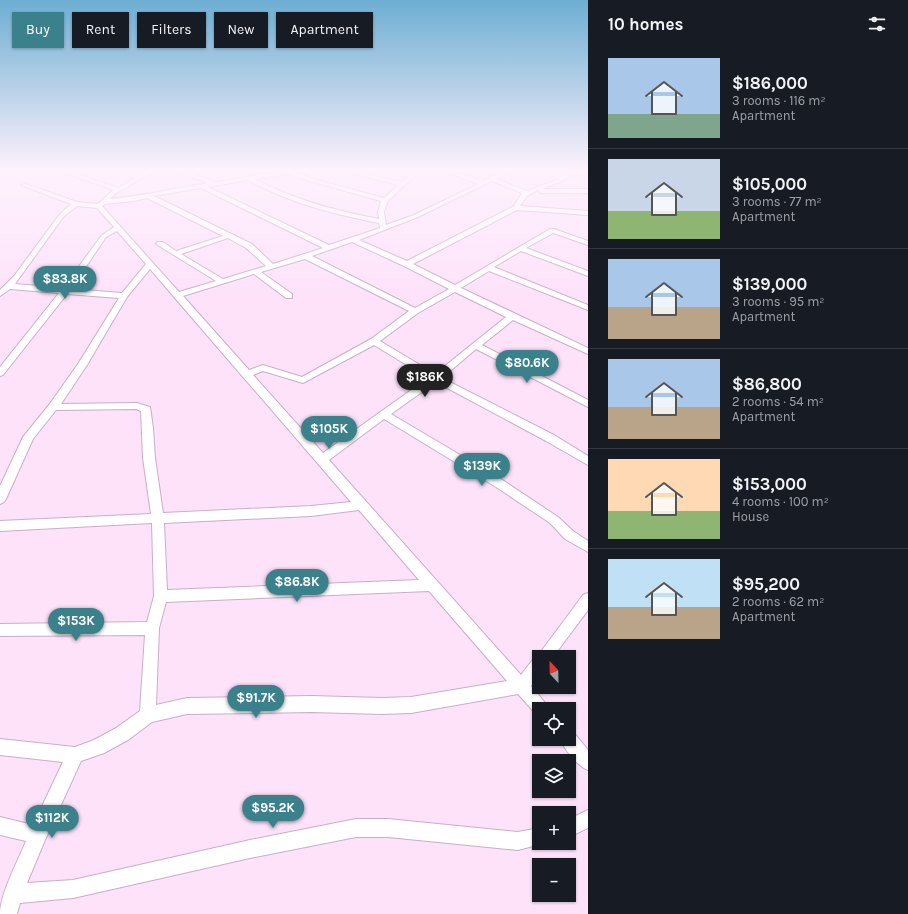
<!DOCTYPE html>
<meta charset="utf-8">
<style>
:root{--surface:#171b24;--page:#242831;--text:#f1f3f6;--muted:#9ea1a6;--line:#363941;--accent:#3b818c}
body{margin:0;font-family:Karla,sans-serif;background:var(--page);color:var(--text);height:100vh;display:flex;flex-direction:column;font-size:15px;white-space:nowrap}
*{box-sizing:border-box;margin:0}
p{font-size:13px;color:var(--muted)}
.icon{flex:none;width:22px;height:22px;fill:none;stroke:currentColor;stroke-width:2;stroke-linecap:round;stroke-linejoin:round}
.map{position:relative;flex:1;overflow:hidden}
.side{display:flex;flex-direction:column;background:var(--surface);width:320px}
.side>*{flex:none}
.guide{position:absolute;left:12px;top:12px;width:380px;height:36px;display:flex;gap:8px}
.needle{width:26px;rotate:338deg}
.controls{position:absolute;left:532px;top:650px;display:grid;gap:8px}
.controls a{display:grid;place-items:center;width:44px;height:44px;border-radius:0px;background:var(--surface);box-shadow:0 1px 3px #0004;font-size:20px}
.price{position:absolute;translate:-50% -34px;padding:0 9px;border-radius:14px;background:var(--accent);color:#fff;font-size:13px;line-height:26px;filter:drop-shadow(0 1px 2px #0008)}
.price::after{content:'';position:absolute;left:50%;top:24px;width:12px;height:9px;margin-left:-6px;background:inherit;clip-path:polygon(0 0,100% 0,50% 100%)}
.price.current{background:#222;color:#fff}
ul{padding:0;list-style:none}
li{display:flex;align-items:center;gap:12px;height:100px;padding:0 20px}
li+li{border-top:1px solid var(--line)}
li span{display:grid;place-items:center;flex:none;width:112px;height:80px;border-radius:0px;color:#555}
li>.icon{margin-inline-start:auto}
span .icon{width:48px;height:48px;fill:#fffc;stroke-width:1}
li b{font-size:17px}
h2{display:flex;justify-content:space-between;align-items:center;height:48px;padding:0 20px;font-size:17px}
.tag{padding:0 14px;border-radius:0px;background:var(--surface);box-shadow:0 1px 3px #0004;font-size:14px;line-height:36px}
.tag.current{background:var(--accent);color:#fff}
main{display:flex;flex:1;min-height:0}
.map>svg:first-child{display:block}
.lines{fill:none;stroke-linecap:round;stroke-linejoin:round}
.minor-casing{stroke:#c9aec6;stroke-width:2}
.minor{fill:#fff;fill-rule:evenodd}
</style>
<main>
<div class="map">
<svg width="588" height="914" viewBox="0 0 588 914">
<rect width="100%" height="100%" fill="#fde2fa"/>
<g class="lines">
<g class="minor-casing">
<g id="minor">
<path d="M61,171h8l49,17 29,-17h7l-39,23 -5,5c33,-3 65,-11 98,-16l-34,-12h9l34,11 66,-11h14l-1,1 14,6 74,20 14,-13 -53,-14h10l46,11 13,-11h6l-32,30 -4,11 2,13 28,-10 64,-31 -34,-13h8l30,10 22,-10h7l-15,8 31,12 29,-11 15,-9 17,1v4l-15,-1 -13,7 -18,7h46v4h-47l-3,-3 -11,6 -7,10 68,5v4l-71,-5 -104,54 42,21 95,-56h4l34,12v4l-35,-12 -27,15 62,23v5l-67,-25 -27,16 94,38v5l-99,-39 -28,17 127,60v6l-75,-34 -31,25 106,55v7l-112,-58 -34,29 112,57 34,21v9l-42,-24 -110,-59 -45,32 113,67 54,36 15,14 15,10v11l-23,-13 -15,-16 -54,-36 -112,-68 -55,41 192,215 13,-17 3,-1 46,-62 5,-2v17l-35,47h-14v18l-8,11 15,18 3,5h-10v7l-3,-2 -18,-20 -107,19 -29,1 -71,-2 -124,2 -35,8 -24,18 -24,13 -23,8 -36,79 -18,43 46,-3 177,-40 106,-21h32l130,13 21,-4v15h6l-27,7 -130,-13h-32l-106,21 -177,40 -53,5 -3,11h-17c0,-20 18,-53 26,-73l-26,-6v-18l33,8 30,-63 -63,-7v-16l75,8 19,-7 22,-12 24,-17 5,-76 -145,1v-12l147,-2 7,-26 -2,-73 -152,8v-10l151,-7 -8,-56 -2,-47 -5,-2 -80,1 -23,29 -27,60 -2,3 -4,2v-18l23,-49 26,-32 29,-41 41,-66 -52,-4 -64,81 -3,1v-9l59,-74 -49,-4 -10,7v-6l14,-14 46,-62 11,-10 -50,-19 5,-1 51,18 21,2 15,-14zM289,174l17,6 75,21 -3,11 1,7c-43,-8 -85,-19 -124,-40zM248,180c41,23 85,34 131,43l1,5 -51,17 -121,-58zM492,181l30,12 -8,13 -107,55 -48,-21 59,-23zM201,188l122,60 -50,16 -21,-20 -98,-48zM147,198l76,38 -47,15 -13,-9h-6l-1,2 60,37 -37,11 -77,-86 3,-2 29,-3zM77,206l20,2 17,19 -12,8 -39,53 -48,-4 49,-68zM117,231l29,33 -24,29 -51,-4 35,-52zM228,238l18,10 20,18 -43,13 -42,-25zM352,242l52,24 45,23 -34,19 -103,-52zM305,259l104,52 -38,28 -69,38 -39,-12 -14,5 -66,-74 71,-22 32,24h6v-4l-31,-22zM150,269l201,233 -40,4 -148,7 -8,-55 -2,-30 -3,-21 -13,-4 -76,1 26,-39 40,-68zM455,292l51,25 -71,57 -55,-33 38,-28zM374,345l54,33 -105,75 -70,-78 10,-4 40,12zM359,510l60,70 -252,10 -3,-67 147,-7zM429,591l78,90 -96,16 -29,1 -71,-2 -124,2 -31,7 3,-77 7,-26z"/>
<path d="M569,731l5,2 14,17v20c-11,-4 -23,-20 -28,-31h9z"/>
<polygon points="588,810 588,828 569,837 569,819"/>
</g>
</g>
<use href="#minor" class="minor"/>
</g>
<linearGradient id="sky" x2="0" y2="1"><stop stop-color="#6daed2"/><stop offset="0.57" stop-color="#fef2fd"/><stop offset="1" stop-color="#fef2fd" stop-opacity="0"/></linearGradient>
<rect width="588" height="299" fill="url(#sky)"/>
</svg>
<div class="controls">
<a><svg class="needle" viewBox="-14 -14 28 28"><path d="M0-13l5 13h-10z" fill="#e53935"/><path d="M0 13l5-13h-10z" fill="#9ea1a6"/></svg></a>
<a><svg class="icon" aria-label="locate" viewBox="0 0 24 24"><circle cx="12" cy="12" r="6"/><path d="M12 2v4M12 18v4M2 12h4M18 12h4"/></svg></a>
<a><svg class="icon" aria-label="layers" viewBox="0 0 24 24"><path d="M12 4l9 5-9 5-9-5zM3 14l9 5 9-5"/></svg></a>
<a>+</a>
<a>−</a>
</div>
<b class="price" style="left:65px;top:300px">$83.8K</b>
<b class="price" style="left:527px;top:384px">$80.6K</b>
<b class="price current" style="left:425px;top:398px">$186K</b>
<b class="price" style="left:329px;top:450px">$105K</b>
<b class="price" style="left:482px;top:487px">$139K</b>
<b class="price" style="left:297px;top:603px">$86.8K</b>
<b class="price" style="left:76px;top:642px">$153K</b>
<b class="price" style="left:256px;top:719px">$91.7K</b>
<b class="price" style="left:273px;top:829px">$95.2K</b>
<b class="price" style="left:52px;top:839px">$112K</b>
<div class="guide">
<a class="tag current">Buy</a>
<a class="tag">Rent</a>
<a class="tag">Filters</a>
<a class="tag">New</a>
<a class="tag">Apartment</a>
</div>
</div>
<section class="side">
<h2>10 homes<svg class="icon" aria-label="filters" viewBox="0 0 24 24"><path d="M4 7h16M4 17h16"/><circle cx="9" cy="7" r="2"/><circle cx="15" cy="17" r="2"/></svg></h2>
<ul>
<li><span style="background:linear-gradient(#a9c7e8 70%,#7fa58c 0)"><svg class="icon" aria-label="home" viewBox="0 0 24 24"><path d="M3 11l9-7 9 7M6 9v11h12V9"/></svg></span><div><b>$186,000</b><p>3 rooms · 116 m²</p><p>Apartment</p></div></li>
<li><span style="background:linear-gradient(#c9d6e8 65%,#8fb573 0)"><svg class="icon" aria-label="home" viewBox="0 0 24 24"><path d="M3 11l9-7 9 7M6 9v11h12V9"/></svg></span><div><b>$105,000</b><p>3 rooms · 77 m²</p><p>Apartment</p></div></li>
<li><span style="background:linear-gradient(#a9c7e8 60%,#b9a48a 0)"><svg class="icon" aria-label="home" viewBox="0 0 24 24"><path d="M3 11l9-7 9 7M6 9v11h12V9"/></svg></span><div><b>$139,000</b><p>3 rooms · 95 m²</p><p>Apartment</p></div></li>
<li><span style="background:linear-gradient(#a9c7e8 60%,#b9a48a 0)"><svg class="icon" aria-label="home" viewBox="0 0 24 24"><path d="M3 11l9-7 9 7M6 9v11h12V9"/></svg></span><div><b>$86,800</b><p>2 rooms · 54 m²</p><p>Apartment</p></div></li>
<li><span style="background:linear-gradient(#ffd9b3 65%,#8fb573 0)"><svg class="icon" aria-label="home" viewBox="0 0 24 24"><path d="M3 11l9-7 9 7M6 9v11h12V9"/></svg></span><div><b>$153,000</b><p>4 rooms · 100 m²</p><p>House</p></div></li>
<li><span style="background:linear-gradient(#bfe0f5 60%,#b9a48a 0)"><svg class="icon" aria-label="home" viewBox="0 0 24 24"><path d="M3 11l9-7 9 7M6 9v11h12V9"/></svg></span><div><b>$95,200</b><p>2 rooms · 62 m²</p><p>Apartment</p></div></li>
</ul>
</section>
</main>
